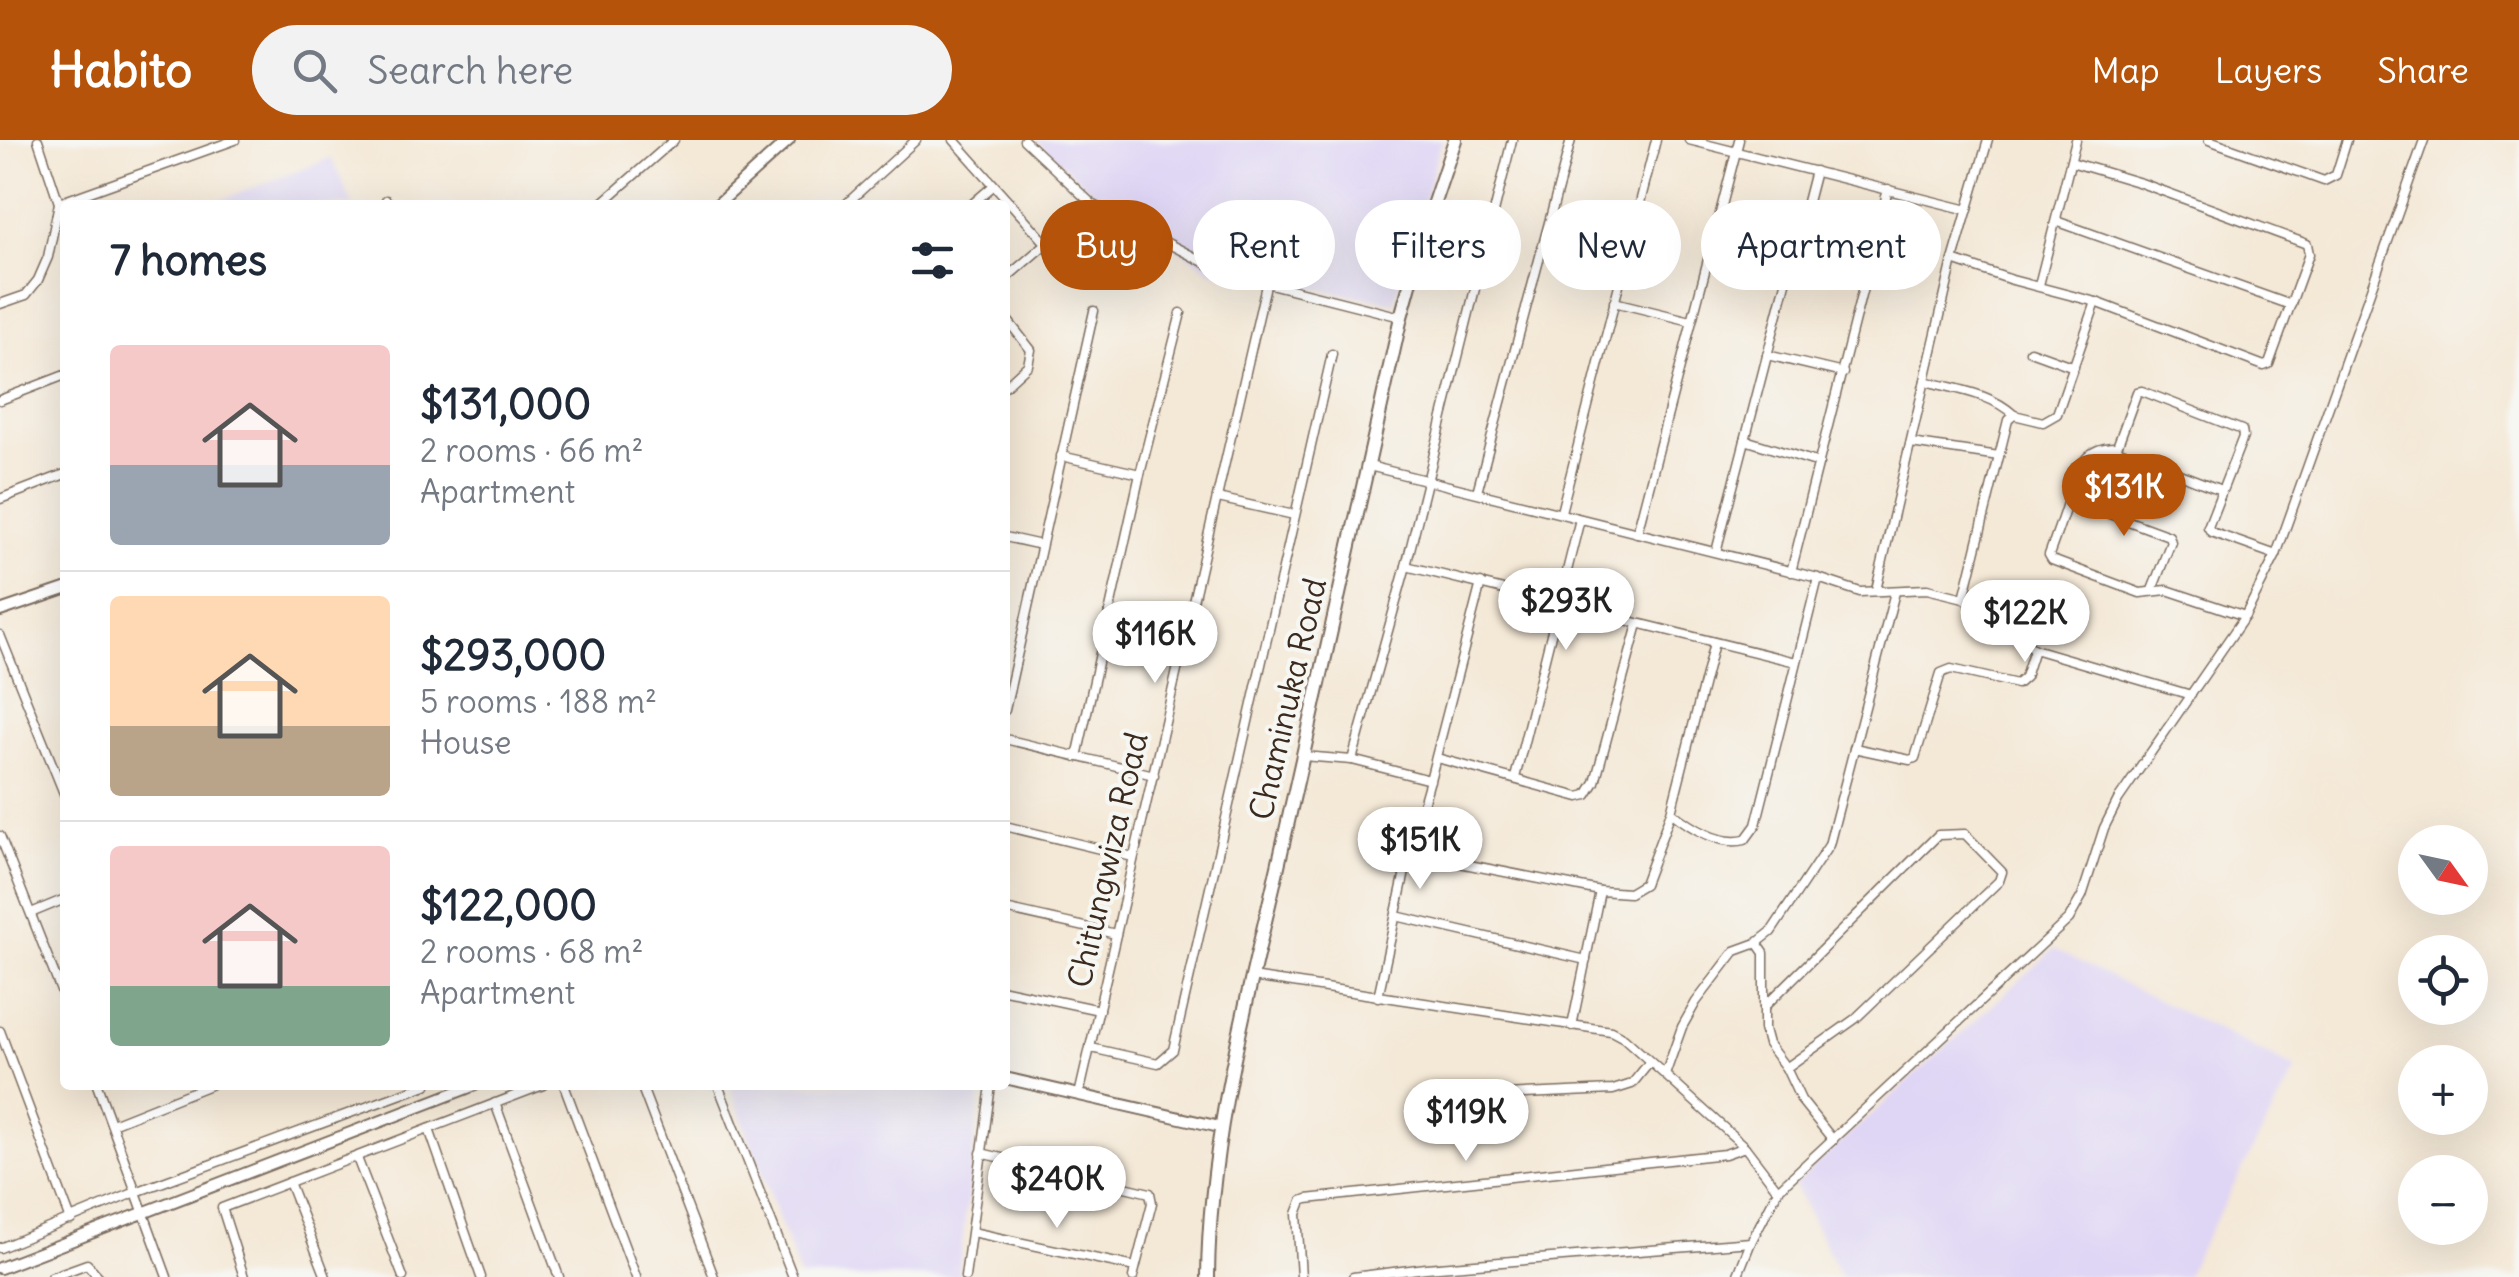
<!DOCTYPE html>
<meta charset="utf-8">
<style>
:root{--surface:#fff;--page:#f2f2f3;--text:#1f2937;--muted:#747a83;--line:#e0e1e3;--accent:#b45309}
body{margin:0;font-family:Delius,sans-serif;background:var(--page);color:var(--text);height:100vh;display:flex;flex-direction:column;font-size:38px;white-space:nowrap}
*{box-sizing:border-box;margin:0}
p{font-size:32px;color:var(--muted)}
.icon{flex:none;width:55px;height:55px;fill:none;stroke:currentColor;stroke-width:2;stroke-linecap:round;stroke-linejoin:round}
.map{position:relative;flex:1;overflow:hidden}
.details{position:absolute;left:60px;top:60px;width:950px;height:890px;display:flex;flex-direction:column;background:var(--surface);border-radius:10px;box-shadow:0 10px 40px #0002}
.details>*{flex:none}
.top-card{position:absolute;left:1040px;top:60px;width:950px;height:90px;display:flex;gap:20px}
.needle{width:65px;rotate:123deg}
.tools{position:absolute;left:2398px;top:685px;display:grid;gap:20px}
.tools a{display:grid;place-items:center;width:90px;height:90px;border-radius:50%;background:var(--surface);box-shadow:0 10px 40px #0002;font-size:50px}
.price{position:absolute;translate:-50% -85px;padding:0 22px;border-radius:35px;background:#fff;color:#222;font-size:32px;line-height:65px;filter:drop-shadow(0 2px 5px #0008)}
.price::after{content:'';position:absolute;left:50%;top:60px;width:30px;height:22px;margin-left:-15px;background:inherit;clip-path:polygon(0 0,100% 0,50% 100%)}
.price.active{background:var(--accent);color:#fff}
ul{padding:0;list-style:none}
li{display:flex;align-items:center;gap:30px;height:250px;padding:0 50px}
li+li{border-top:2px solid var(--line)}
li span{display:grid;place-items:center;flex:none;width:280px;height:200px;border-radius:10px;color:#555}
li>.icon{margin-inline-start:auto}
span .icon{width:120px;height:120px;fill:#fffc;stroke-width:1}
li b{font-size:42px}
h2{display:flex;justify-content:space-between;align-items:center;height:120px;padding:0 50px;font-size:42px}
.chip{padding:0 35px;border-radius:45px;background:var(--surface);box-shadow:0 10px 40px #0002;font-size:35px;line-height:90px}
.chip.active{background:var(--accent);color:#fff}
header{display:flex;align-items:center;gap:60px;box-sizing:border-box;height:140px;padding:0 50px;background:var(--accent);color:#fff}
header strong{font-size:48px}
nav{display:flex;gap:55px;margin-inline-start:auto;font-size:35px}
.search{width:700px;height:90px;background:var(--page);display:flex;align-items:center;gap:25px;box-sizing:border-box;padding:0 35px;border-radius:55px;color:var(--muted);font-size:38px}
.map>svg:first-child{display:block}
.built{fill:#dfd5f5}
.lines{fill:none;stroke-linecap:round;stroke-linejoin:round}
.minor-casing{stroke:#7c6c5e;stroke-width:11}
.tertiary-casing{stroke:#7c6c5e;stroke-width:14}
.primary-casing{stroke:#7c6c5e;stroke-width:16}
.minor{stroke:#fff;stroke-width:8}
.tertiary{stroke:#fff;stroke-width:10}
.primary{stroke:#fff;stroke-width:12}
.labels{text-anchor:middle;stroke-width:8;stroke-linejoin:round;paint-order:stroke}
.street-label{font-size:32px;fill:#3b2a1e;stroke:#f6f6f2}
</style>
<header>
<strong>Habito</strong>
<div class="search"><svg class="icon" aria-label="search" viewBox="0 0 24 24"><circle cx="10" cy="10" r="6"/><path d="M15 15l6 6"/></svg>Search here</div>
<nav><a>Map</a><a>Layers</a><a>Share</a></nav>
</header>
<div class="map">
<svg width="2519" height="1137" viewBox="0 0 2519 1137">
<rect width="100%" height="100%" fill="#f6f6f2"/>
<filter id="ink" filterUnits="userSpaceOnUse"><feTurbulence type="fractalNoise" baseFrequency=".01" numOctaves="2"/><feDisplacementMap in="SourceGraphic" scale="20" xChannelSelector="R" yChannelSelector="G"/><feConvolveMatrix kernelMatrix="1 2 1 2 8 2 1 2 1" color-interpolation-filters="sRGB"/></filter>
<filter id="wash" filterUnits="userSpaceOnUse"><feTurbulence type="fractalNoise" baseFrequency=".0048" numOctaves="4" result="noise"/><feDisplacementMap in="SourceGraphic" scale="40" xChannelSelector="R" yChannelSelector="G"/><feGaussianBlur stdDeviation="2.25" result="paint"/><feColorMatrix in="noise" values="0 0 0 0 0 0 0 0 0 0 0 0 0 0 0 0 0 1.4 0 .05"/><feComposite in="paint" operator="in"/></filter>
<g filter="url(#wash)">
<rect width="100%" height="100%" fill="#f4e8d6"/>
<g class="built">
<polygon points="1036,0 1442,0 1394,162 1212,131 1097,56"/>
<polygon points="331,18 353,65 208,65 303,29"/>
<polygon points="2054,809 2296,929 2185,1137 1841,1137 1794,1045"/>
<polygon points="730,945 981,946 958,1137 800,1137"/>
</g>
</g>
<g filter="url(#ink)">
<g class="lines">
<g class="minor-casing">
<g id="minor">
<polyline points="954,0 1046,103"/>
<polyline points="1024,0 1092,64 1223,132 1401,177"/>
<polyline points="1689,0 1968,70"/>
<polyline points="2209,0 2324,41 2336,35 2347,0"/>
<polyline points="386,60 391,65"/>
<polyline points="59,63 235,0"/>
<polyline points="600,65 674,0"/>
<polyline points="845,65 916,0"/>
<polyline points="971,65 993,46"/>
<polyline points="2056,81 2291,165"/>
<polyline points="1953,120 2012,140 2096,162 2264,226 2269,224 2309,114 2307,104 2141,43 2071,22"/>
<polyline points="1005,139 1092,64"/>
<polyline points="2039,145 2076,0"/>
<polyline points="1614,162 1691,181"/>
<polyline points="0,164 26,155 38,140 48,117 59,63 38,0"/>
<polyline points="1005,177 1031,210 1028,225 1005,246"/>
<polyline points="2030,211 2074,227"/>
<polyline points="1767,215 1843,233"/>
<path d="M1925,241c30,8 66,12 89,34"/>
<polyline points="0,260 65,235"/>
<polyline points="1745,300 1819,323"/>
<polyline points="1911,303 1999,316"/>
<path d="M2117,307c-35,-1 -40,25 -49,53 -6,19 -12,36 -19,55l3,5 88,33 27,-3 78,26"/>
<polyline points="1061,316 1140,334"/>
<polyline points="1369,326 1818,438 1860,452 1927,449 1964,458 2034,509 2191,555"/>
<polyline points="2221,350 2119,311 2117,307 2137,252 2142,251 2242,290 2243,297 2208,387 2211,392 2276,415"/>
<polyline points="1477,352 1571,0"/>
<polyline points="1218,358 1294,375"/>
<polyline points="0,359 65,334"/>
<polyline points="2069,359 2169,396 2171,402 2152,450"/>
<polyline points="1561,372 1656,0"/>
<polyline points="1637,393 1739,0"/>
<polyline points="1005,397 1041,405"/>
<polyline points="1716,412 1815,31"/>
<polyline points="1406,426 1796,522"/>
<polyline points="1791,432 1888,49"/>
<polyline points="1481,443 1430,640 1352,620 1406,426 1512,0"/>
<polyline points="1876,450 1953,120 1988,0"/>
<polyline points="1964,458 2008,280 2014,275 2043,282 2057,274 2096,162"/>
<polyline points="0,495 65,656"/>
<path d="M1714,503l-43,169c19,15 49,34 74,28l11,-15 62,-247"/>
<polyline points="1005,570 1094,171"/>
<polyline points="1005,599 1154,635"/>
<polyline points="1854,608 1910,620 1915,618 1941,533 1951,529 2017,544 2025,537 2034,509"/>
<polyline points="1303,616 1352,620"/>
<polyline points="1077,617 1140,334 1181,173"/>
<polyline points="1437,618 1579,657 1587,655 1595,642 1638,484"/>
<polyline points="1515,638 1580,379"/>
<polyline points="1005,686 1133,717"/>
<polyline points="0,696 65,861"/>
<polyline points="1409,713 1600,751 1629,753 1644,744 1671,672"/>
<polyline points="1005,769 1116,794"/>
<polyline points="31,773 65,759"/>
<polyline points="1396,776 1586,820"/>
<polyline points="1757,803 1771,792 1829,705 1895,452"/>
<polyline points="1252,837 1611,891 1624,898 1745,1007 1778,1050 2069,779 2082,756 2104,688 2118,660 2245,476 2276,415 2424,0"/>
<polyline points="1005,850 1099,870"/>
<polyline points="1378,857 1409,713 1430,640"/>
<polyline points="1764,867 1938,695 1965,694 2002,732 1999,741 1855,879 1786,928"/>
<polyline points="1572,886 1600,751"/>
<polyline points="0,891 71,1080"/>
<polyline points="1091,908 1158,923 1173,910 1332,214"/>
<polyline points="1665,935 1682,887 1696,862 1735,811 1757,803 1764,813 1764,889 1768,904 1786,928 1801,960 1833,1000"/>
<polyline points="97,945 167,1137"/>
<polyline points="564,945 636,1137"/>
<polyline points="641,945 714,1137"/>
<polyline points="718,945 793,1137"/>
<polyline points="1079,955 1266,145"/>
<polyline points="1482,956 1613,950 1632,944 1649,923"/>
<polyline points="495,963 559,1137"/>
<polyline points="112,984 210,945"/>
<polyline points="429,989 481,1137"/>
<polyline points="981,1013 1150,1053 1152,1063 1133,1137"/>
<polyline points="357,1018 403,1137"/>
<polyline points="289,1042 326,1137"/>
<polyline points="972,1092 1135,1127"/>
<polyline points="0,1108 136,1052 426,945"/>
<polyline points="51,1137 87,1124 99,1137"/>
<polyline points="244,1137 222,1068 543,945"/>
<polyline points="965,1137 991,945"/>
<polyline points="1301,1137 1297,1074 1302,1061 1307,1059 1725,1014 1745,1007"/>
<polyline points="1353,1137 1426,1128 1751,1102 1778,1050"/>
<polyline points="1737,1137 1751,1102"/>
</g>
</g>
<g class="tertiary-casing">
<g id="tertiary">
<polyline points="717,65 789,0"/>
<polyline points="0,471 65,449"/>
<polyline points="1005,938 1220,987"/>
<polyline points="0,1128 475,945"/>
</g>
</g>
<g class="primary-casing">
<path id="primary" d="M1208,1137c1,-140 39,-276 70,-411 41,-183 83,-366 123,-549l26,-94 28,-83"/>
</g>
<use href="#minor" class="minor"/>
<use href="#tertiary" class="tertiary"/>
<use href="#primary" class="primary"/>
</g>
</g>
<g class="labels">
<g class="street-label">
<text transform="translate(1288 559) rotate(-77)" y="11">Chaminuka Road</text>
<text transform="translate(1108 720) rotate(-77)" y="11">Chitungwiza Road</text>
</g>
</g>
</svg>
<div class="tools">
<a><svg class="needle" viewBox="-14 -14 28 28"><path d="M0-13l5 13h-10z" fill="#e53935"/><path d="M0 13l5-13h-10z" fill="#747a83"/></svg></a>
<a><svg class="icon" aria-label="locate" viewBox="0 0 24 24"><circle cx="12" cy="12" r="6"/><path d="M12 2v4M12 18v4M2 12h4M18 12h4"/></svg></a>
<a>+</a>
<a>−</a>
</div>
<b class="price active" style="left:2124px;top:399px">$131K</b>
<b class="price" style="left:1566px;top:513px">$293K</b>
<b class="price" style="left:2025px;top:525px">$122K</b>
<b class="price" style="left:1155px;top:546px">$116K</b>
<b class="price" style="left:1420px;top:752px">$151K</b>
<b class="price" style="left:1466px;top:1024px">$119K</b>
<b class="price" style="left:1057px;top:1091px">$240K</b>
<div class="top-card">
<a class="chip active">Buy</a>
<a class="chip">Rent</a>
<a class="chip">Filters</a>
<a class="chip">New</a>
<a class="chip">Apartment</a>
</div>
<section class="details">
<h2>7 homes<svg class="icon" aria-label="filters" viewBox="0 0 24 24"><path d="M4 7h16M4 17h16"/><circle cx="9" cy="7" r="2"/><circle cx="15" cy="17" r="2"/></svg></h2>
<ul>
<li><span style="background:linear-gradient(#f6c9c9 60%,#9aa5b1 0)"><svg class="icon" aria-label="home" viewBox="0 0 24 24"><path d="M3 11l9-7 9 7M6 9v11h12V9"/></svg></span><div><b>$131,000</b><p>2 rooms · 66 m²</p><p>Apartment</p></div></li>
<li><span style="background:linear-gradient(#ffd9b3 65%,#b9a48a 0)"><svg class="icon" aria-label="home" viewBox="0 0 24 24"><path d="M3 11l9-7 9 7M6 9v11h12V9"/></svg></span><div><b>$293,000</b><p>5 rooms · 188 m²</p><p>House</p></div></li>
<li><span style="background:linear-gradient(#f6c9c9 70%,#7fa58c 0)"><svg class="icon" aria-label="home" viewBox="0 0 24 24"><path d="M3 11l9-7 9 7M6 9v11h12V9"/></svg></span><div><b>$122,000</b><p>2 rooms · 68 m²</p><p>Apartment</p></div></li>
</ul>
</section>
</div>
